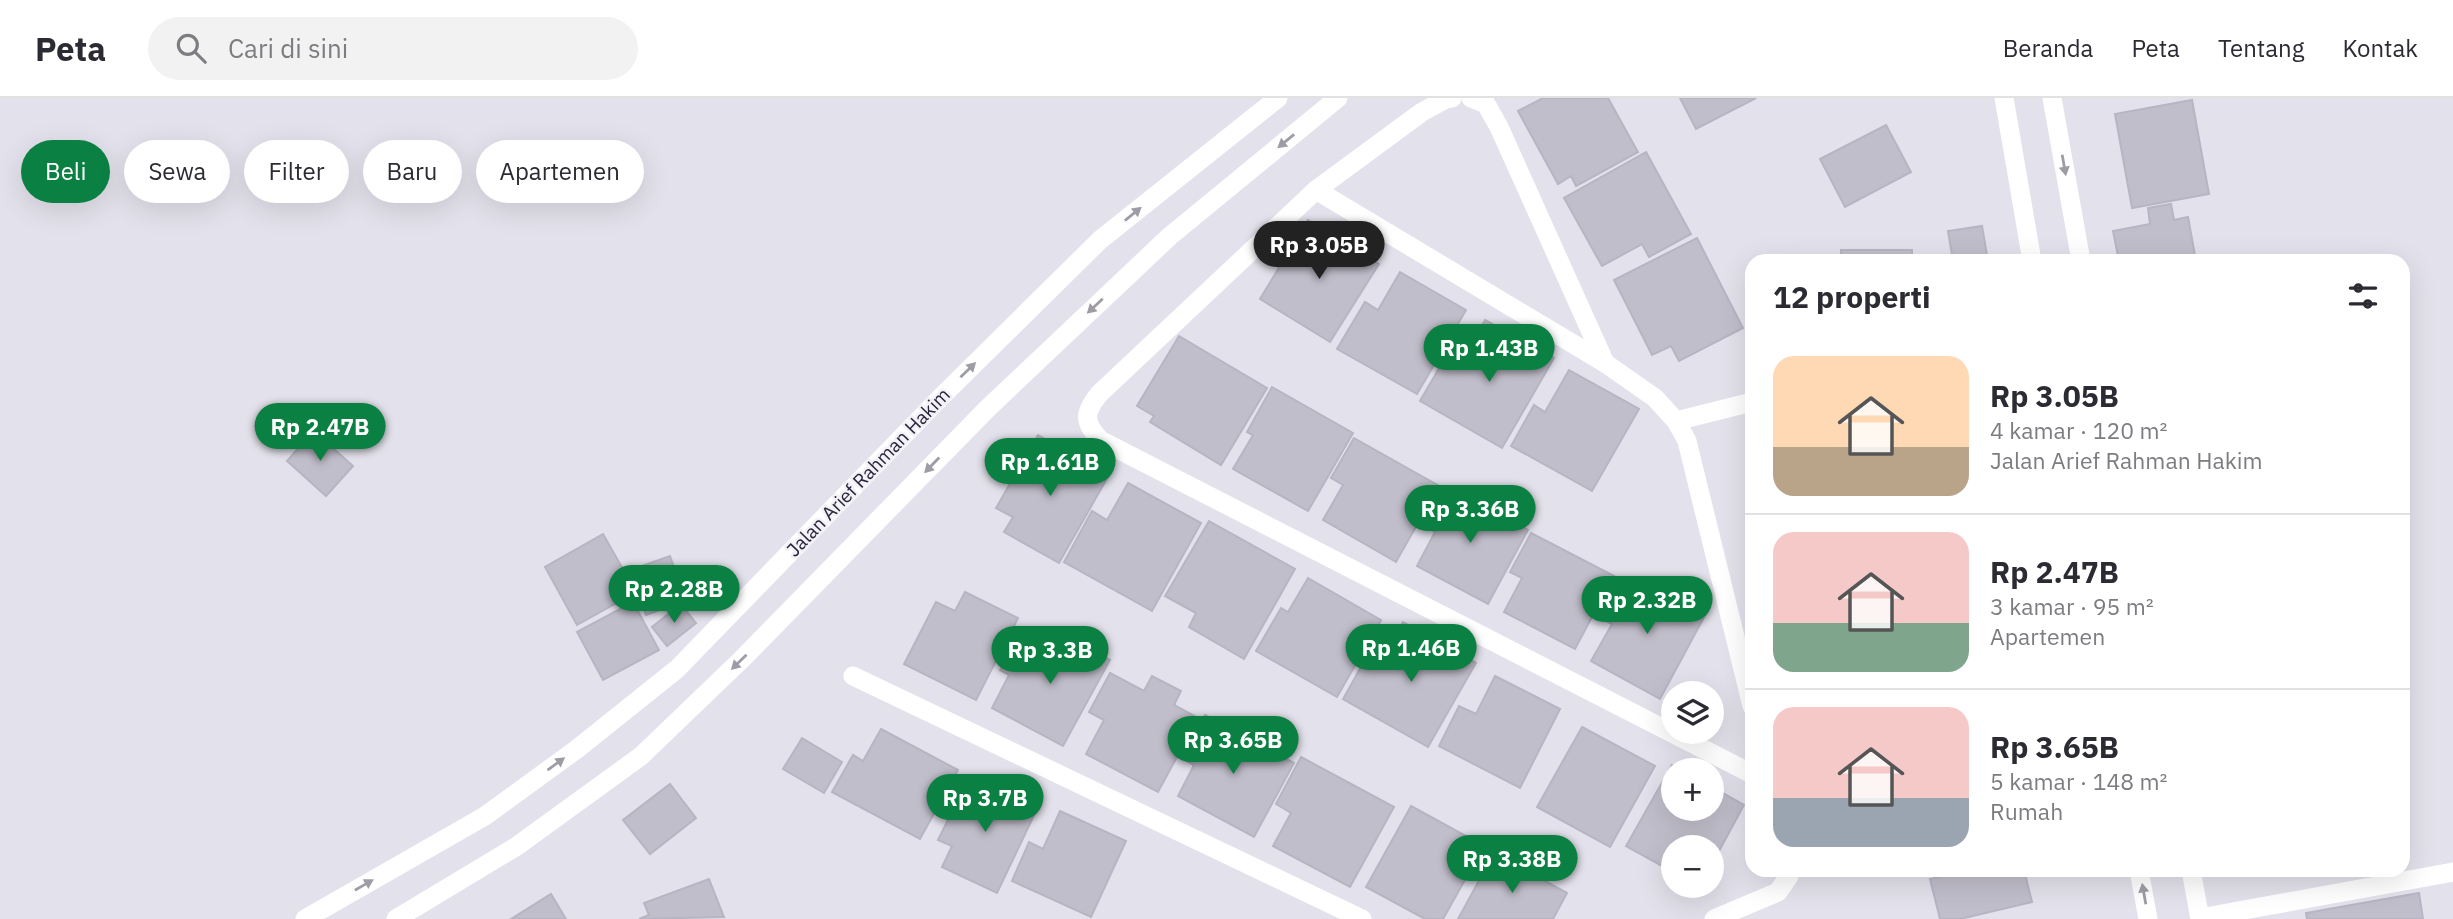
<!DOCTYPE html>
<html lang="id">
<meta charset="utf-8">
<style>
:root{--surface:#fff;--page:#f2f2f3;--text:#2b2b33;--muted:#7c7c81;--line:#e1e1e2;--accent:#0b8043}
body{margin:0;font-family:"IBM Plex Sans",sans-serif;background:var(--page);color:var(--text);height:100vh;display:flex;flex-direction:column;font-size:26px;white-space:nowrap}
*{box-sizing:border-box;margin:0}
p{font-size:23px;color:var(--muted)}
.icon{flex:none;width:38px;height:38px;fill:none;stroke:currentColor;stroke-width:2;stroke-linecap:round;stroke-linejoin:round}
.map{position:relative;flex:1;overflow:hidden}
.drawer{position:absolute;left:1745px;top:156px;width:665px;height:623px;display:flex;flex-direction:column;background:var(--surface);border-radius:21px;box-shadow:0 7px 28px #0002}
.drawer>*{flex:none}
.top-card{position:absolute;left:21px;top:42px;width:665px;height:63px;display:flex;gap:14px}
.fabs{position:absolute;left:1661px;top:583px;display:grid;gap:14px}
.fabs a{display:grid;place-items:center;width:63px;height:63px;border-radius:50%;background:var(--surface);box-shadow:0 7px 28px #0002;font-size:35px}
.price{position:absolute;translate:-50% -60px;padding:0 16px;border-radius:24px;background:var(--accent);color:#fff;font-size:23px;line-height:46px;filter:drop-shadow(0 2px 4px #0008)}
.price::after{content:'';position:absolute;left:50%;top:42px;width:21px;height:16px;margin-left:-10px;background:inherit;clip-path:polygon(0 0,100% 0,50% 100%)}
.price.selected{background:#222;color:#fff}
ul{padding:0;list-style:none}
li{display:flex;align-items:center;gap:21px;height:175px;padding:0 28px}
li+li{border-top:2px solid var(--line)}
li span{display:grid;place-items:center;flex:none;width:196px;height:140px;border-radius:21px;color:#555}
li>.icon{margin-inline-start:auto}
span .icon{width:84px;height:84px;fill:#fffc;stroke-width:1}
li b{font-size:30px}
h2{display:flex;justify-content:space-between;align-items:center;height:84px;padding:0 28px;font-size:30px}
.chip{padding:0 24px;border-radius:32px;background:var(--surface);box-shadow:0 7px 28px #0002;font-size:24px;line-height:63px}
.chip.selected{background:var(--accent);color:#fff}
header{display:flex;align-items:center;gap:42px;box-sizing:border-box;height:98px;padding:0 35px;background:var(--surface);border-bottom:2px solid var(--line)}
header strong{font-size:33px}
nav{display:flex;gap:38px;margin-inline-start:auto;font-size:24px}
.search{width:490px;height:63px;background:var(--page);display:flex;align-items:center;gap:18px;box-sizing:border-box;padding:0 24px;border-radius:38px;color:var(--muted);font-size:26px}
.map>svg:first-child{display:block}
.building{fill:#c1becb;stroke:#b7b4c4;stroke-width:2}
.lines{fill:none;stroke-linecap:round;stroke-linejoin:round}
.minor{stroke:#fff;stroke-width:19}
.tertiary{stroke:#fff;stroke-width:19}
.oneway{fill:#a09ca6}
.labels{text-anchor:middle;stroke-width:5;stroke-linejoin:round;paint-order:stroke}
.street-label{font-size:19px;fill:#2b233a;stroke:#f2f1f7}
</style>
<header>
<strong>Peta</strong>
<div class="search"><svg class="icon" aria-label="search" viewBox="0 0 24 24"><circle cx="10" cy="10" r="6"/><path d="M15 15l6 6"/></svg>Cari di sini</div>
<nav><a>Beranda</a><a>Peta</a><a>Tentang</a><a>Kontak</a></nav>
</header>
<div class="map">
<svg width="2453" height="821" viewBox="0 0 2453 821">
<rect width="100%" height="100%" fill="#e3e1eb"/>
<g class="building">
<polygon points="1543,0 1608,0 1638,54 1576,88 1571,78 1558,86 1518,13"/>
<polygon points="1680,0 1756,0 1696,31"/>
<polygon points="2192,2 2209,96 2132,110 2115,16"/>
<polygon points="1886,27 1911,74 1845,109 1820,61"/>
<polygon points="1646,54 1691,136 1649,159 1642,146 1602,168 1564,100"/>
<polygon points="2171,106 2174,122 2188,119 2196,163 2119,163 2113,133 2150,126 2148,110"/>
<polygon points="1308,122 1379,166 1330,244 1260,201"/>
<polygon points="1982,128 1988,163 1953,163 1948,133"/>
<polygon points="1697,140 1743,230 1679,263 1671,248 1652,257 1614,182"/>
<rect x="1841" y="152" width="71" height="11"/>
<polygon points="1400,174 1466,212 1417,296 1337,251 1365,204 1378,212"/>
<polygon points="1485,222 1554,260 1502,350 1420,303 1448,255 1462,263"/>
<polygon points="1179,238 1267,290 1221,367 1150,324 1154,318 1137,308"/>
<polygon points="1569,272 1639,311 1592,393 1511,348 1534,307 1545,314"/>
<polygon points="1272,289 1353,335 1308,413 1233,371 1253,337 1247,334"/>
<polygon points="314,333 353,368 326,398 287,363"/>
<polygon points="1038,337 1109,377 1059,465 1004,434 1013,419 996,410"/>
<polygon points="1354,340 1439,388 1396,464 1323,422 1343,387 1331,380"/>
<polygon points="1128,385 1201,425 1152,513 1064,464 1092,413 1107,422"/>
<polygon points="1444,388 1528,432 1488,506 1417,468 1435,434 1423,427"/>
<polygon points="1209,423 1295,471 1244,561 1189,529 1196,515 1165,498"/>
<polygon points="1531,435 1614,478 1575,551 1504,514 1522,480 1510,474"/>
<polygon points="603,436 636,494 577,527 545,469"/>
<polygon points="670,458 686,503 646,517 630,472"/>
<polygon points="1308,480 1381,522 1337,599 1256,553 1281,510 1288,514"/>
<polygon points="1658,484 1708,512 1660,601 1591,563 1612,526 1597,518 1615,486 1648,504"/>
<polygon points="965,494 1018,520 976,602 904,566 936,504 955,513"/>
<polygon points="633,504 659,552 603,582 577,534"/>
<polygon points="681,506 696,525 667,548 652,529"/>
<polygon points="1403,524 1476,565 1428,649 1343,601 1366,560 1379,567"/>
<polygon points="1056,533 1110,562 1063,648 992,610 1009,577 1000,572 1016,542 1044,557"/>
<polygon points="1110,575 1144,593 1152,578 1181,593 1174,607 1198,620 1158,694 1086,656 1104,622 1089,614"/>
<polygon points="1495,578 1560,611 1520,690 1439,648 1459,608 1476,616"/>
<polygon points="1205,617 1294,665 1254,739 1178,698 1194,667 1181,660"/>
<polygon points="1582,629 1655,668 1610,749 1537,709"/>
<polygon points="881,631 958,672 920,741 832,694 853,657 863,663"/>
<polygon points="802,640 842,664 824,695 783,671"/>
<polygon points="1301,659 1394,709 1350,789 1273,748 1291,715 1276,706"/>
<polygon points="1672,667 1680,672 1673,672 1673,710 1712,710 1712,689 1744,707 1712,766 1712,749 1673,749 1673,774 1626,748"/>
<polygon points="969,679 1037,711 997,795 942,769 952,748 938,742"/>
<polygon points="670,686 696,720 650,756 623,722"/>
<polygon points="1411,708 1484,748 1443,821 1425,821 1366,789"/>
<polygon points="1060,713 1126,743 1091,819 1012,783 1029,744 1043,751"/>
<polygon points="1494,755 1567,795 1553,821 1458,821"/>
<polygon points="1969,772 2024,772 2032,804 1960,821 1940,821 1930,781"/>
<polygon points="709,781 724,819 639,821 649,817 644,805"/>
<polygon points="2419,795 2423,821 2307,821 2306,815"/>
<polygon points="551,796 566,821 511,821"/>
</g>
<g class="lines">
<g class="minor">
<path d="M1452,0l-6,1 -24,13 -106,78 -217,204c-15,19 -16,27 1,46l652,334"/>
<polyline points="1471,0 1486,6 1499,29 1605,265 1655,300 1676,323 1687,343 1752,608"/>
<polyline points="1316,92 1605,265"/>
<polyline points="1676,323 1752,304"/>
<polyline points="853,578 1362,821"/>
<polyline points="2200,820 2453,774"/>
<polyline points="1714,821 1778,794 1789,778 1788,772"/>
</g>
<g class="tertiary">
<polyline points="2004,0 2032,163"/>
<polyline points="2052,0 2081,163"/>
<polyline points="2139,772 2148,821"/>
<polyline points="2191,772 2200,821"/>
<polyline points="305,821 485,718 577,651 677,571 940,300 1100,142 1278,0"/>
<polyline points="396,821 517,748 641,658 742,561 988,310 1170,138 1338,0"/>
</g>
</g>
<defs><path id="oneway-solid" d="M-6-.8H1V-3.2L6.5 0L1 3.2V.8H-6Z" transform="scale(1.75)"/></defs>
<g class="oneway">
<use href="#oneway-solid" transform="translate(1286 43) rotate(141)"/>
<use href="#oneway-solid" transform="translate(2064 67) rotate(80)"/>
<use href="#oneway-solid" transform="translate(1133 116) rotate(-39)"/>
<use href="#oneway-solid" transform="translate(1095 208) rotate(137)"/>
<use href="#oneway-solid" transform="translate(968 272) rotate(-44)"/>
<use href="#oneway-solid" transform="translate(932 367) rotate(134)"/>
<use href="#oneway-solid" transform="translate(739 564) rotate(136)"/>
<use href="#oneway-solid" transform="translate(556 666) rotate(-36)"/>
<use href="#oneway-solid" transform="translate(364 787) rotate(-30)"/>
<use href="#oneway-solid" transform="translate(2144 796) rotate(-100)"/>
</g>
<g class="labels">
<g class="street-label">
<text transform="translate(868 374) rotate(-46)" y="7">Jalan Arief Rahman Hakim</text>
</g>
</g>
</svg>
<div class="fabs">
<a><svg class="icon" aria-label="layers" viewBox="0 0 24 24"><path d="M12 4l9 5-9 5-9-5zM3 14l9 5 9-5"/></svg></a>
<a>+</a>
<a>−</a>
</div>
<b class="price selected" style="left:1319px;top:183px">Rp 3.05B</b>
<b class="price" style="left:1489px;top:286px">Rp 1.43B</b>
<b class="price" style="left:320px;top:365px">Rp 2.47B</b>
<b class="price" style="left:1050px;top:400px">Rp 1.61B</b>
<b class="price" style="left:1470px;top:447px">Rp 3.36B</b>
<b class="price" style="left:674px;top:527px">Rp 2.28B</b>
<b class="price" style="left:1647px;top:538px">Rp 2.32B</b>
<b class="price" style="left:1411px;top:586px">Rp 1.46B</b>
<b class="price" style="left:1050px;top:588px">Rp 3.3B</b>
<b class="price" style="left:1233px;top:678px">Rp 3.65B</b>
<b class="price" style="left:985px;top:736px">Rp 3.7B</b>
<b class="price" style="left:1512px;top:797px">Rp 3.38B</b>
<div class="top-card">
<a class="chip selected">Beli</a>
<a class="chip">Sewa</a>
<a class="chip">Filter</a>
<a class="chip">Baru</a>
<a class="chip">Apartemen</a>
</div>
<section class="drawer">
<h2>12 properti<svg class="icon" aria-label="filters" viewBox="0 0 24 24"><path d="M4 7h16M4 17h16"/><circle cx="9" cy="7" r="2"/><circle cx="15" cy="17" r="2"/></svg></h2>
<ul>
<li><span style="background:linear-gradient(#ffd9b3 65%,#b9a48a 0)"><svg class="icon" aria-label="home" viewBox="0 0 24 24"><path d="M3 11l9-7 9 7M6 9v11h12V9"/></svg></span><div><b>Rp 3.05B</b><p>4 kamar · 120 m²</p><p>Jalan Arief Rahman Hakim</p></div></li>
<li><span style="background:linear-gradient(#f6c9c9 65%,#7fa58c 0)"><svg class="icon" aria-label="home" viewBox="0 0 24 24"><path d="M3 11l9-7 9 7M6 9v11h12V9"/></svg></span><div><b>Rp 2.47B</b><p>3 kamar · 95 m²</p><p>Apartemen</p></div></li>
<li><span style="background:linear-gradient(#f6c9c9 65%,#9aa5b1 0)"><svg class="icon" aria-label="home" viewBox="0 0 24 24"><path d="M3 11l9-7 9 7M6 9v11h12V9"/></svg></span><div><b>Rp 3.65B</b><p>5 kamar · 148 m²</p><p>Rumah</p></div></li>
</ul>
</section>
</div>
